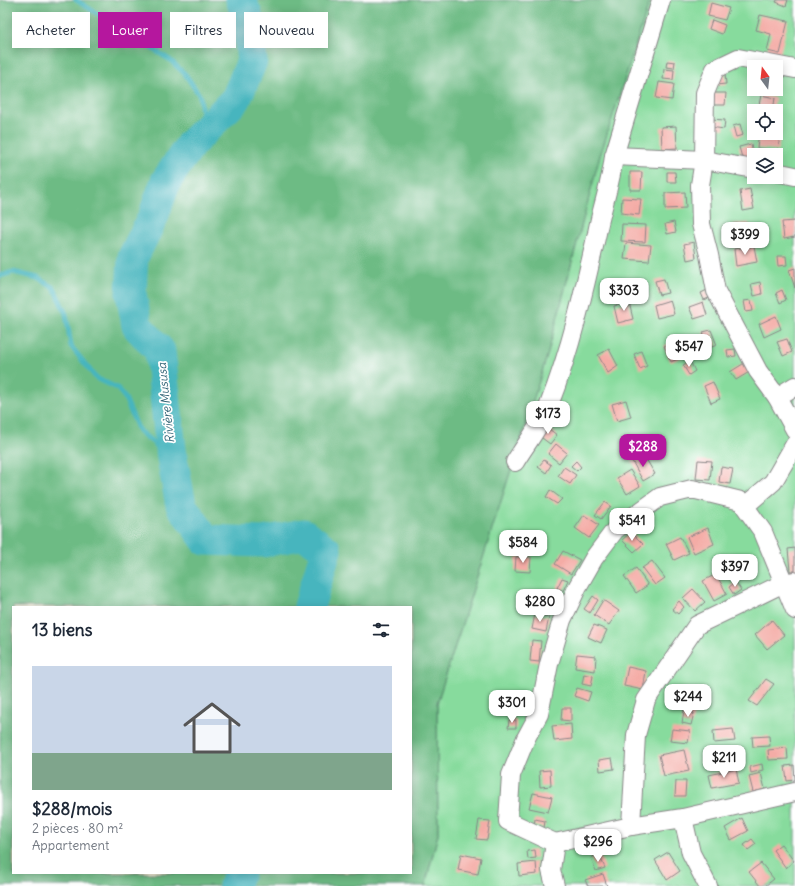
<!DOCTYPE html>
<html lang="fr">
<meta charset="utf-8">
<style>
:root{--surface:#fff;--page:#f6f6f7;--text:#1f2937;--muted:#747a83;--accent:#b5179e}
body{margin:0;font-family:Delius,sans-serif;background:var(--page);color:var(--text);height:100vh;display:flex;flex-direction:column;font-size:15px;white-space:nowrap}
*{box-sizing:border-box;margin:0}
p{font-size:13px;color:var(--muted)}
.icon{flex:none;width:22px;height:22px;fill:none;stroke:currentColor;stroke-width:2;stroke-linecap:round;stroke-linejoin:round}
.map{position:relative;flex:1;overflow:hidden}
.details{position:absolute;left:12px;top:606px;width:400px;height:268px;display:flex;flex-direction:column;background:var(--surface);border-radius:0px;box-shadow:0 2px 10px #0003}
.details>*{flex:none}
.banner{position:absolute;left:12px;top:12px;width:400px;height:36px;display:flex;gap:8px}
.needle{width:26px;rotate:345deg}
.fabs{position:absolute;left:747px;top:60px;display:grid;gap:8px}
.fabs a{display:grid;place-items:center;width:36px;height:36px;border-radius:0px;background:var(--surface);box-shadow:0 2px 10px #0003;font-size:20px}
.price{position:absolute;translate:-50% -34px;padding:0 9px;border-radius:8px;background:#fff;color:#222;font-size:13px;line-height:26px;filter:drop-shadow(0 1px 2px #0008)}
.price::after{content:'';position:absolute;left:50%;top:24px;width:12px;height:9px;margin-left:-6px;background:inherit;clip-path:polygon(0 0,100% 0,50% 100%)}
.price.on{background:var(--accent);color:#fff}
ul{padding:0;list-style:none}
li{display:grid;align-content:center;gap:8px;height:212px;padding:0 20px}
li span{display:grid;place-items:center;height:124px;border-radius:0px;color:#555}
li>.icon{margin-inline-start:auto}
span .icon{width:72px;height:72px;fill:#fffc;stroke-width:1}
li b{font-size:17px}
h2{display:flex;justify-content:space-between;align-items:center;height:48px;padding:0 20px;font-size:17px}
.chip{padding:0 14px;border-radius:0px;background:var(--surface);box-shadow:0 2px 10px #0003;font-size:14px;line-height:36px}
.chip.on{background:var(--accent);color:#fff}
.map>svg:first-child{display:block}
.green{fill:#87db9d;stroke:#547e6c;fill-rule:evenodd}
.forest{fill:#6dbb84;stroke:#486e60;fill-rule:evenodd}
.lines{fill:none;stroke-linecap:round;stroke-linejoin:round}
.stream{stroke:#46b5be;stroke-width:5}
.river{stroke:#46b5be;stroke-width:31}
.building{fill:#f4aca6}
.minor-casing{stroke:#898687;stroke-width:20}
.minor{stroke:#fff;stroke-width:18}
.labels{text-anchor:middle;stroke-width:3.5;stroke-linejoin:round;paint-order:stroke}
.water-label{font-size:12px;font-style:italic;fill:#326476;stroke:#fff}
</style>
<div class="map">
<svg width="795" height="886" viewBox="0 0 795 886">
<rect width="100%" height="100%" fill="#fff"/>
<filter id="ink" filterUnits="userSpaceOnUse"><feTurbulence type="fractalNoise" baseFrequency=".025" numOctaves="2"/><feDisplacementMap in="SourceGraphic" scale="8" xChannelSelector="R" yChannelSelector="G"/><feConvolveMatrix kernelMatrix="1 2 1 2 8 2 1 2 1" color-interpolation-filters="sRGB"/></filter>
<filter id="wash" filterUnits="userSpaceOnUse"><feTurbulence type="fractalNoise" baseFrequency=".012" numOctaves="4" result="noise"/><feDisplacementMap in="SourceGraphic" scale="16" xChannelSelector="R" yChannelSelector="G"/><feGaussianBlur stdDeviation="0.9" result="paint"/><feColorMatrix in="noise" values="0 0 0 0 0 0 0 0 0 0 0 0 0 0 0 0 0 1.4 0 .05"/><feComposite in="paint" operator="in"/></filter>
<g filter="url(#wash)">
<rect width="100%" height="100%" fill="#f0ead3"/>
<path class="green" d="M650,0h145v886h-370l13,-52 -1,-131 111,-350 51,-194zM754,67h22v22h-22zM754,111h22v22h-22zM754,155h22v22h-22z"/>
<path class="forest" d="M0,0h650l-51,159 -51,194 -111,350 1,131 -13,52h-425zM13,607h398v266h-398z"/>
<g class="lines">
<g class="stream">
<polyline points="76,0 170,60 185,74 200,96 202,115 191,144"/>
<polyline points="0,276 13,272 38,278 54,288 66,314 71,346 96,378 117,388 125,398 139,431 172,458"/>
</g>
<g class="river">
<polyline points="241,0 247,15 252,61 236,99 191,144 166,181 153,217 133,257 131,293 137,326 160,351 172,458 181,505 206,540 263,542 304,534 326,550 309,607"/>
<polyline points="234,886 239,873"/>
</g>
</g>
<g id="blocks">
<g class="building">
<polygon points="777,0 788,0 786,6 776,2"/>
<polygon points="711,3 729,8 725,20 708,16"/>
<polygon points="760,15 788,21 780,54 767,51 771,34 756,30"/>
<polygon points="712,20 725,25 722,34 709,29"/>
<polygon points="667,61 675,62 674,68 666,67"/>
<polygon points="664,69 674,70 673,80 663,79"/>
<polygon points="725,73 726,84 716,85 715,74"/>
<polygon points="659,82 674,84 672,100 656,98"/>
<polygon points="711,93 726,93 725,105 711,105"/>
<polygon points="761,95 775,98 773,111 758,110"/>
<polygon points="711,119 725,120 724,129 710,127"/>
<polygon points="740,124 743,135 736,137 733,126"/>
<polygon points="676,126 677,148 662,149 661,127"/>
<polygon points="776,128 781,128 778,150 757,148 759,133 776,133"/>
<polygon points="751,144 754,159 743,161 739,147"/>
<polygon points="630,172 642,172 641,190 630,190"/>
<polygon points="667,172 675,172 676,182 667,182"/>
<polygon points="750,189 754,209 743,211 740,191"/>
<polygon points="685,192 686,208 665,209 665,193"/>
<polygon points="622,198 641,199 639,215 621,213"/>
<polygon points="795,221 795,237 784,239 782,222"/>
<polygon points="674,222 676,232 667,234 665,224"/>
<polygon points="749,223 750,238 734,239 733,224"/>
<polygon points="622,224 646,225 645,242 621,241"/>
<polygon points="694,242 696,258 687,260 684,244"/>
<polygon points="626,243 651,245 649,261 624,259"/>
<polygon points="754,246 757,262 736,266 734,249"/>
<polygon points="777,256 786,256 787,265 778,266"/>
<polygon points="795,268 795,288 789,270"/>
<polygon points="664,279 668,293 659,295 655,281"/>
<polygon points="760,282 762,294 754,296 751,284"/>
<polygon points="624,285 627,295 620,297 617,287"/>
<polygon points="707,290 709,298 704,300 701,293"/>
<polygon points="782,290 786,300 780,303 776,293"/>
<polygon points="670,300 674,314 657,318 654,305"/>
<polygon points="751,300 753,311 746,312 744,301"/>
<polygon points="629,302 633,319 618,323 614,306"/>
<polygon points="703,302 707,315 694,319 689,307"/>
<polygon points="776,316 781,329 764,337 759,324"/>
<polygon points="711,330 717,345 709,348 703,332"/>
<polygon points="674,336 676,341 681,339 688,354 671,362 664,346 671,343 669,339"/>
<polygon points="787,339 792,352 783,356 777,342"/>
<polygon points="609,349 618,366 608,373 598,355"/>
<polygon points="735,349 736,356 728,357 727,350"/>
<polygon points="641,351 647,366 640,369 634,354"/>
<polygon points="690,361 695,371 689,375 683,365"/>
<polygon points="746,362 751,371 736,380 730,372"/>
<polygon points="713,382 720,399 711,403 704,386"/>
<polygon points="626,400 631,417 617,421 612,404"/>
<polygon points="545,426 557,435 550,444 538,435"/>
<polygon points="556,444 567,453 559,463 548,454"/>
<polygon points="643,454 655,474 643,481 632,461"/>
<polygon points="544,460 551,465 546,473 538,467"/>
<polygon points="698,460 712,461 710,480 696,479"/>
<polygon points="576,461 581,467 577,471 571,466"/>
<polygon points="564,467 576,475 570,484 558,476"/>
<polygon points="721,467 733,469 730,484 719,482"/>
<polygon points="630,470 640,486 627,494 617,478"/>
<polygon points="550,490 562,499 557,504 546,497"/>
<polygon points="605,502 611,506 601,519 595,515"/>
<polygon points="584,515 599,525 589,538 575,528"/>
<polygon points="708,528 714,544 694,553 687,537"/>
<polygon points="631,532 643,544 634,552 622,540"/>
<polygon points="680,537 689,553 674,560 666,544"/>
<polygon points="795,548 795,571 790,571 788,549"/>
<polygon points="563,551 580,560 571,574 555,564"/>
<polygon points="516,557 531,557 530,572 515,571"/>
<polygon points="652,561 665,578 655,585 642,568"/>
<polygon points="636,568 648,585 636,593 624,576"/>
<polygon points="716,574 727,594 714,601 703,581"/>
<polygon points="562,578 568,580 563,591 557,588"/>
<polygon points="736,582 741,590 734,595 729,587"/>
<polygon points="693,589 705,602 695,611 683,598"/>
<polygon points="593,596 598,600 590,613 584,609"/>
<polygon points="603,600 619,611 609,625 594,615"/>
<polygon points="546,601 553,604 550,612 542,610"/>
<polygon points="679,601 684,607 678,614 672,609"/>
<polygon points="535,614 549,617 546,632 532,629"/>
<polygon points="772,620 784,635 767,649 755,635"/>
<polygon points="594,625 607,630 601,643 588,637"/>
<polygon points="532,640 541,641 539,662 530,661"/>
<polygon points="577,654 596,656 595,671 575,668"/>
<polygon points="628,667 646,671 643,690 624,686"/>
<polygon points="584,674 593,676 591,686 582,684"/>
<polygon points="766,679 774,684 757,706 749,701"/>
<polygon points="577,688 591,692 588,701 574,696"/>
<polygon points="674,694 697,695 696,707 673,706"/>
<polygon points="506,695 520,696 518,712 504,711"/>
<polygon points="562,708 571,708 571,721 561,720"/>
<polygon points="684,710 694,713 691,725 682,723"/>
<polygon points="509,720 516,720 516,728 508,728"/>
<polygon points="571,724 572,739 554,741 552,726"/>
<polygon points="672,729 690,731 688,743 670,741"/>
<polygon points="733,729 735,741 714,743 713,731"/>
<polygon points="769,736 770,746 753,747 752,737"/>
<polygon points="787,748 788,759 769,760 768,750"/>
<polygon points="684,750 689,771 664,776 659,755"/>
<polygon points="612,758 614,769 600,771 599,760"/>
<polygon points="762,764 763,770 751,773 750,767"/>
<polygon points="794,765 795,780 787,781 785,766"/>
<polygon points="736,769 739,783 712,788 709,775"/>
<polygon points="550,770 551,786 540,787 539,771"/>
<polygon points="761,773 765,789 753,792 749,776"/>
<polygon points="676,781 686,781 685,796 675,796"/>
<polygon points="533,793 552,797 548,812 529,808"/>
<polygon points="742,818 748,831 731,840 725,828"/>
<polygon points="535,819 545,821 544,828 534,826"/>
<polygon points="479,820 490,821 487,840 476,839"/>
<polygon points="752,839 756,844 748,850 744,845"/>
<polygon points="781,844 794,861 786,868 773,850"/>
<polygon points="535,850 536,858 528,859 527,851"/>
<polygon points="668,852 680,871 667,880 655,860"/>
<polygon points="461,854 481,858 478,874 458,870"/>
<polygon points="599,854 605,868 596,871 591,858"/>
<polygon points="536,862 537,874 519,876 518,864"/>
<polygon points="761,863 774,879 765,886 760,886 749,872"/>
<polygon points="603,874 607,886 588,886 585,880"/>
</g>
</g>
</g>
<g filter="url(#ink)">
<use href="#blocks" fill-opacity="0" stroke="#898687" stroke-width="1"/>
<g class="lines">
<g class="minor-casing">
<g id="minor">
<polyline points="795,69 738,58 715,69 705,93 704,160 700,185 701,224 709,255 716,291 758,371 777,397 795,430"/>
<polyline points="614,156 704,160 754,169"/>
<polyline points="776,172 795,176"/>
<polyline points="777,397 795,386"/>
<path d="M515,462c11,-18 26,-37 34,-57 22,-56 35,-114 48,-172 5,-27 14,-49 17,-77l47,-156"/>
<polyline points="745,506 773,482 795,444"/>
<polyline points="683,818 691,853 708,886"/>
<polyline points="631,826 636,735 646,700 697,625 784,583 794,581"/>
<polyline points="555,843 631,826 683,818 795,792"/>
<polyline points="555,886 551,870 555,843 508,821 511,775 526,738 539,714 549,664 562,620 578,586 594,558 615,530 660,497 692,489 741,501 763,532 795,610"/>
</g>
</g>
<use href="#minor" class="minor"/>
</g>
</g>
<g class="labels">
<g class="water-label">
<text transform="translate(166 403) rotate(-96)" y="4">Rivière Mususa</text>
</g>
</g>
</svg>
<div class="fabs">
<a><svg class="needle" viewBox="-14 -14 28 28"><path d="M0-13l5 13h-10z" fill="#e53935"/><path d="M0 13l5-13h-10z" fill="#747a83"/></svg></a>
<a><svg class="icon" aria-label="locate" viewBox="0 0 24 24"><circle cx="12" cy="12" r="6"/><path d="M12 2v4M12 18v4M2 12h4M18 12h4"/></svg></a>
<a><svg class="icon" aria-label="layers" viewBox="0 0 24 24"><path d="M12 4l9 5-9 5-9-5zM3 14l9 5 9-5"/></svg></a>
</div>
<b class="price" style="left:745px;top:256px">$399</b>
<b class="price" style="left:624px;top:312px">$303</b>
<b class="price" style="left:689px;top:368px">$547</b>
<b class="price" style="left:548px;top:435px">$173</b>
<b class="price on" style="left:643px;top:468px">$288</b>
<b class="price" style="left:632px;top:542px">$541</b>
<b class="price" style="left:523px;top:564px">$584</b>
<b class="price" style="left:735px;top:588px">$397</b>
<b class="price" style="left:540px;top:623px">$280</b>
<b class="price" style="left:688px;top:718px">$244</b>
<b class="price" style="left:512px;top:724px">$301</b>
<b class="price" style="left:724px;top:779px">$211</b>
<b class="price" style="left:598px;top:863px">$296</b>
<div class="banner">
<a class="chip">Acheter</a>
<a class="chip on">Louer</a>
<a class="chip">Filtres</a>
<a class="chip">Nouveau</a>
</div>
<section class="details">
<h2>13 biens<svg class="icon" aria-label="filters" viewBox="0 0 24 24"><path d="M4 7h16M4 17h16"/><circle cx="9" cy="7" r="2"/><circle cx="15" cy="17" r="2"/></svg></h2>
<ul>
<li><span style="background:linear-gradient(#c9d6e8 70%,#7fa58c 0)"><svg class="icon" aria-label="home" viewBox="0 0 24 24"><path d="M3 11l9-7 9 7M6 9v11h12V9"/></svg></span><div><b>$288/mois</b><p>2 pièces · 80 m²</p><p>Appartement</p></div></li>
</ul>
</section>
</div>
